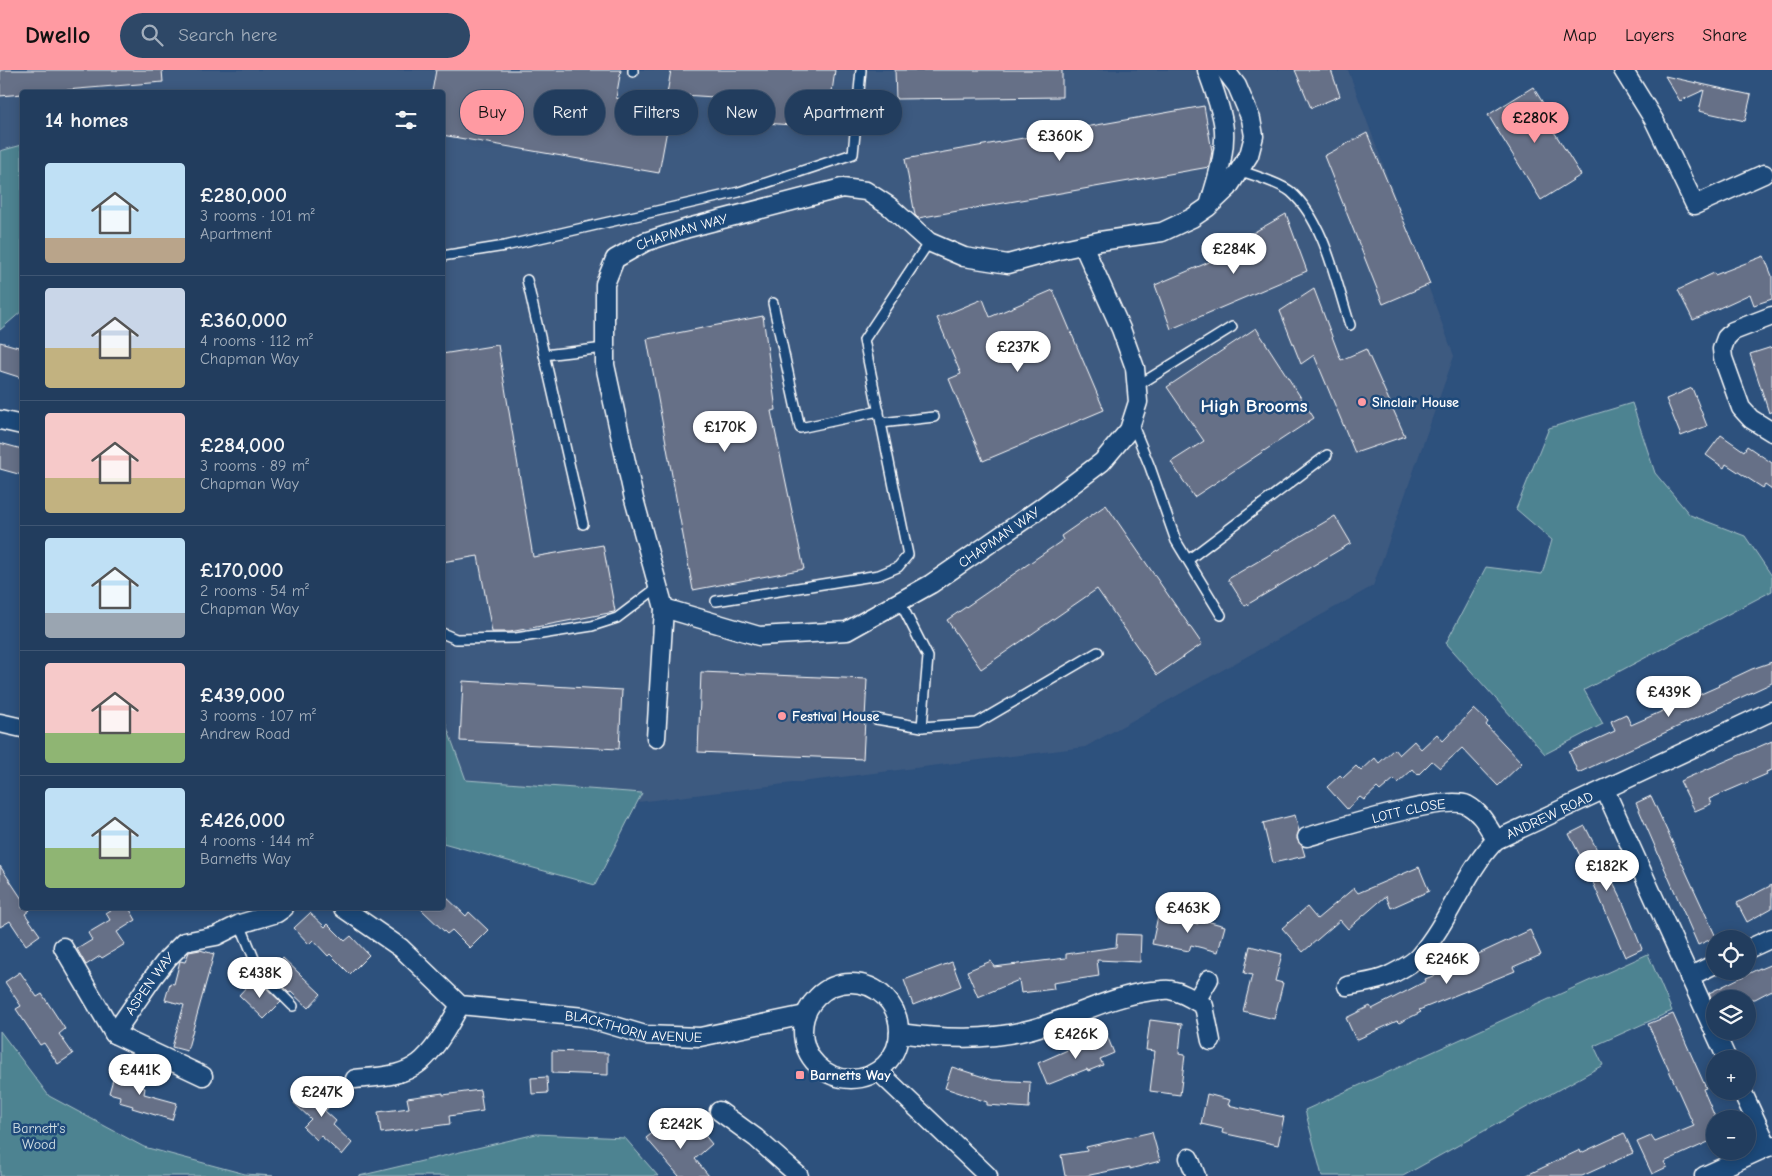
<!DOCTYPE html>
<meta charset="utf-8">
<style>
:root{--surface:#223d5e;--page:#2e4867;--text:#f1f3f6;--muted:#a2aebc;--line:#3f5673;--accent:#ff9aa2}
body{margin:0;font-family:"Comic Neue",sans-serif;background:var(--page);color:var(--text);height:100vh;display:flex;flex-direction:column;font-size:19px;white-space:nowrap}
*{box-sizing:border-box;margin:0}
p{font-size:16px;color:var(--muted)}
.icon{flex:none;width:28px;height:28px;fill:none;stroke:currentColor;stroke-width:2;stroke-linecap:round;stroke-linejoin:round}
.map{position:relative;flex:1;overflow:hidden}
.sheet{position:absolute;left:20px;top:20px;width:425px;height:820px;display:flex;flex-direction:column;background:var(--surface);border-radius:5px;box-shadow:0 2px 12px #0003,0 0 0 1px var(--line)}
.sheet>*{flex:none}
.top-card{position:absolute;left:460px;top:20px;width:475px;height:45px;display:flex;gap:10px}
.controls{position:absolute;left:1706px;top:860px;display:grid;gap:10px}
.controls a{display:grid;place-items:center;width:50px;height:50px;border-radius:50%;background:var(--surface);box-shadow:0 2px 12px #0003,0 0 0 1px var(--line);font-size:25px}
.price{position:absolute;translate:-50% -42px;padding:0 11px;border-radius:18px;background:#fff;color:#222;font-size:16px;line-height:32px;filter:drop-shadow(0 1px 2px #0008)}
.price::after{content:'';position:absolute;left:50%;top:30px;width:15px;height:11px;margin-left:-8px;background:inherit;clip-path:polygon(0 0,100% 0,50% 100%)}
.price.selected{background:var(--accent);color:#111}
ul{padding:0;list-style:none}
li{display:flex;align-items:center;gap:15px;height:125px;padding:0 25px}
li+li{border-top:1px solid var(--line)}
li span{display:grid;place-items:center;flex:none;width:140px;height:100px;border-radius:5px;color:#555}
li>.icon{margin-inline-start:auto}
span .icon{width:60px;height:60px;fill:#fffc;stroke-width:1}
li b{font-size:21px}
h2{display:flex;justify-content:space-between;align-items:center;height:60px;padding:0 25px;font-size:21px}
.tag{padding:0 18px;border-radius:22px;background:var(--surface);box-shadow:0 2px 12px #0003,0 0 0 1px var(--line);font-size:18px;line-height:45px}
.tag.selected{background:var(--accent);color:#111}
header{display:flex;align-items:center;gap:30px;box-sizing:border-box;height:70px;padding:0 25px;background:var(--accent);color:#111}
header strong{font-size:24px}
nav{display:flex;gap:28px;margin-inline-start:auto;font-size:18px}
.search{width:350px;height:45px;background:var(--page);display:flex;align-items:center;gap:12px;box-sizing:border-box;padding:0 18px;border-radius:28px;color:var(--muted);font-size:19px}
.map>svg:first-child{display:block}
.built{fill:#3e5a80}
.green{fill:#4e8391;stroke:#a6c1c8}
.building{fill:#666f87;stroke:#fff}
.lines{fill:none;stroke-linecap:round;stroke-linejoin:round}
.lane-casing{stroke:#fff;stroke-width:12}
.street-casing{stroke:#fff;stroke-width:21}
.lane{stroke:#1f4a7a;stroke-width:9}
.street{stroke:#1f4a7a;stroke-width:18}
.poi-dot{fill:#ff9aa2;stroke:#1f4a7a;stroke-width:2}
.labels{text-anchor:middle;stroke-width:5;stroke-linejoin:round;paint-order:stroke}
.street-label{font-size:14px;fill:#fff;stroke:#1f4a7a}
.poi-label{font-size:14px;font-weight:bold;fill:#fff;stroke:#1f4a7a;text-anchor:start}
.park-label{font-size:14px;fill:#d3e0e4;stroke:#1f4a7a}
.district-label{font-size:19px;font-weight:bold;fill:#fff;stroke:#1f4a7a}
</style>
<header>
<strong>Dwello</strong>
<div class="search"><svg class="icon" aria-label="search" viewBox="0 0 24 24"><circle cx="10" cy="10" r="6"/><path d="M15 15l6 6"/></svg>Search here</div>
<nav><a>Map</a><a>Layers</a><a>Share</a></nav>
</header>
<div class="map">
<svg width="1772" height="1106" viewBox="0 0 1772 1106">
<rect width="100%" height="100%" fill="#2d517d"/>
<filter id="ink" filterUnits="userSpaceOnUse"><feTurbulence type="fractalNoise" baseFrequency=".02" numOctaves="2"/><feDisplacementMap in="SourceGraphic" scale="10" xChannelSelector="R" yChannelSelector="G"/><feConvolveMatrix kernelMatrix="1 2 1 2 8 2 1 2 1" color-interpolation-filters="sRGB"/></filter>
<g filter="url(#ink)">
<polygon class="built" points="0,0 1348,0 1454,286 1373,516 1085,677 443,756 442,22 22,22 22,92 0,92"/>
<g class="green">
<polygon points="22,75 22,241 0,260 0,81"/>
<polygon points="1632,333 1655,403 1690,445 1745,466 1772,506 1772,521 1584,620 1603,654 1545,684 1446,573 1486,497 1542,504 1552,470 1516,439 1549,358"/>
<polygon points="442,644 466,710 642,723 595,815 443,773"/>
<polygon points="1648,884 1672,941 1594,976 1603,995 1403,1106 1322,1106 1305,1040"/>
<polygon points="0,961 49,1026 144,1077 245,1104 273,1106 0,1106"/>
<polygon points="536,1064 625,1068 658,1106 359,1106"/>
</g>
<g class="building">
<polygon points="0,0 162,0 163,12 41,22 22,22 22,24 0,26"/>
<polygon points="436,0 621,0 616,28 671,38 659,103 442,65 442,22 432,22"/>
<polygon points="671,0 835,0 827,58 742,51 746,29 667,24"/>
<polygon points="895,0 1062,0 1062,27 896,29"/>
<polygon points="1295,0 1331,0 1340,26 1311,38"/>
<polygon points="1665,6 1751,25 1745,51 1699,41 1704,20 1680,31"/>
<polygon points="1533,17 1543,33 1538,36 1581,105 1541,130 1488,45"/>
<polygon points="1204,36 1212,81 1209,97 918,148 915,145 905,89"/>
<polygon points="1367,63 1430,214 1383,234 1324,86"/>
<polygon points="1286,144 1307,201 1171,259 1155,215 1254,173 1251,164"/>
<polygon points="1764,186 1772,206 1772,229 1754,235 1750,224 1693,250 1678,220 1714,203 1715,205"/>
<polygon points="1314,219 1341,290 1366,279 1405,366 1355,383 1314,285 1301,294 1280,241"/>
<polygon points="1053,220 1104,340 983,391 949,309 961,304 937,248 983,229 990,247"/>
<polygon points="763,246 776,340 771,341 804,499 693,520 647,269"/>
<polygon points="1256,258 1314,348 1194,427 1171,392 1204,371 1167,317"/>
<polygon points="0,272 22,278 22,308 0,301"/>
<polygon points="498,275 533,487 603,475 615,541 614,542 510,562 492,562 478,486 442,492 442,284"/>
<polygon points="1772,277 1772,342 1769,343 1750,284"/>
<polygon points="1692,318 1707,356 1681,366 1666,329"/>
<polygon points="1721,365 1744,381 1747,376 1772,393 1772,420 1765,415 1763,418 1726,394 1724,398 1706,385"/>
<polygon points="0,373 22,379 22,405 0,399"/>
<polygon points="1106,435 1202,574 1157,605 1097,519 981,599 947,550 1063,470 1061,466"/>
<polygon points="1335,446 1351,473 1245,536 1228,509"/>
<polygon points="1772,592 1772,613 1578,703 1569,682 1615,661 1611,651 1626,644 1631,655 1719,616 1718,615 1752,599"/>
<polygon points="701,602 867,609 863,689 698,682"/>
<polygon points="463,611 622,620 619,679 460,671"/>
<polygon points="1474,639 1488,652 1486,655 1522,693 1498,716 1462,678 1440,698 1432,691 1418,705 1413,699 1398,713 1394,709 1380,721 1377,718 1364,730 1360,727 1347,739 1327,717 1340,705 1343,708 1356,696 1361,701 1375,688 1379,693 1394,679 1399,685 1414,671 1421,679 1437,664 1443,671"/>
<polygon points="1772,671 1772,700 1766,702 1767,704 1709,729 1711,734 1695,741 1680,711"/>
<polygon points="1651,726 1716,867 1698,875 1636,733"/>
<polygon points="1295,745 1299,761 1297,769 1302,776 1305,786 1273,793 1263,753"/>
<polygon points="1585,756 1622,830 1642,879 1625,887 1589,803 1569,764"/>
<polygon points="0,796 22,829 22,838 28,838 30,840 25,844 40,865 26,875 10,851 0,857"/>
<polygon points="1419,797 1429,821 1391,838 1386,826 1348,859 1340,850 1303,882 1282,858 1307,837 1317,849 1354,818 1358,823"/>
<polygon points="1772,815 1772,838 1747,852 1737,833"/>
<polygon points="442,823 466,846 469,842 488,860 470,878 452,860 447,864 420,838 442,838"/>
<polygon points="114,838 129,838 136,850 117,862 125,874 102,888 100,886 86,895 77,879 92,870 88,863 110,850 106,843"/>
<polygon points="310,843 325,857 328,854 345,871 351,866 369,885 350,904 330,884 328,886 313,870 309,874 294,858"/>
<polygon points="1158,846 1198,854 1199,849 1225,856 1218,882 1191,875 1189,881 1152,874"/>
<polygon points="1530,860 1541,885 1513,897 1515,901 1419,940 1421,942 1399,953 1397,951 1356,970 1346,948 1370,936 1372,939 1426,911 1425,909 1474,890 1472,887"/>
<polygon points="1117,864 1141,865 1140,892 1097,890 1099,906 1053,913 1054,919 1021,923 1019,910 978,927 967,901 991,891 994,897 1066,888 1066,884 1116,877"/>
<polygon points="1250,876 1282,884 1275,911 1283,913 1274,949 1243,941 1252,905 1244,903"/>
<polygon points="200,880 214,884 187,981 172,977 184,935 165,930 170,913 174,914 180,891 185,892 189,882"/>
<polygon points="283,888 321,924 308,938 291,922 289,923 269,903"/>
<polygon points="952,892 961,916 913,935 904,910"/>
<polygon points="1772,894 1772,920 1755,929 1711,929 1709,923 1760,898 1760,899"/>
<polygon points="20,902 37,927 42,924 65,959 59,964 73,984 58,994 44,973 40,975 16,939 21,936 5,912"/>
<polygon points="251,912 255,916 260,912 281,932 264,949 239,925"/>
<polygon points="1673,944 1706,1018 1703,1019 1715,1047 1715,1069 1664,1092 1667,1097 1652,1104 1637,1072 1651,1066 1655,1072 1694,1056 1648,954"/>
<polygon points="1150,950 1182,954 1179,984 1185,985 1180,1025 1150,1021 1155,981 1146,980"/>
<polygon points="1106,963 1114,983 1100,989 1103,995 1088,1001 1087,999 1047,1015 1038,993"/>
<polygon points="552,981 608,983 608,1005 552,1003"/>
<polygon points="952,997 993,1010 1030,1012 1029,1038 987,1035 987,1032 945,1018"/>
<polygon points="116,999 132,1003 130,1009 141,1012 139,1016 145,1018 144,1024 177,1033 172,1050 132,1038 133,1036 119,1032 120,1026 109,1023"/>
<polygon points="547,1007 548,1023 532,1024 531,1008"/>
<polygon points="314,1013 334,1032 325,1041 336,1051 333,1055 352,1073 342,1085 321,1066 317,1070 303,1057 311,1049 294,1033"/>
<polygon points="480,1020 483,1041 449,1046 450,1054 381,1063 378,1042 409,1038 407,1028 443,1023 443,1025"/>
<polygon points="1207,1024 1230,1030 1228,1035 1284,1047 1278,1075 1222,1063 1223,1059 1201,1054"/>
<polygon points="665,1053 681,1072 698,1057 712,1074 695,1089 709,1106 679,1106 646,1068"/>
<polygon points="1152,1062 1160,1091 1130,1099 1130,1097 1085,1106 1065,1106 1061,1085 1087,1081 1086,1077"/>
<polygon points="1624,1063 1633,1083 1582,1106 1525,1106 1580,1080 1581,1083"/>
</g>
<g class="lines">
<g class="lane-casing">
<g id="lane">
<polyline points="633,2 633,0"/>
<path d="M1241,101c12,4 41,13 50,21 34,30 45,91 59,133"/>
<polyline points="442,186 505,176 739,122 853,84 861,0"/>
<polyline points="527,210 583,454"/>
<polyline points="773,233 800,358 879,341"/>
<polyline points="544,285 605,278"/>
<polyline points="1137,316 1232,257"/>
<polyline points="881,353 934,347"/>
<polyline points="1132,353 1150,397 1176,471 1221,545"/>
<polyline points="1188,490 1327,385"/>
<polyline points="716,531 879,505 898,497 908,485 864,270 929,172"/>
<polyline points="900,532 928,587 922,657"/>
<polyline points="442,563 456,569 516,568 592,556 617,548 658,517"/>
<polyline points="876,649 922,657 977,653 1098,582"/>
<polyline points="240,854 260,903 293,936"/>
</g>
</g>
<g class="street-casing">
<g id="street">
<path d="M1207,0c6,17 13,35 16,52 5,27 -7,59 -14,84"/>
<polyline points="1623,0 1654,50 1695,135 1764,104"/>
<polyline points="1772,246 1733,261 1726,268 1722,279 1723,288 1741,338 1751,349 1772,362"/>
<polyline points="0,350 22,355"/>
<path id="s1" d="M664,538l95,28 88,-5 84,-47 110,-76 61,-46 27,-32 9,-28 -3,-34 -14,-39 -38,-84"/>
<polyline points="0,653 22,658"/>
<path id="s2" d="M656,668l8,-130 -30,-109 -29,-134v-81l10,-25 30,-17 43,-14 154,-40 24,3 23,15 40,36 35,15 44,7 51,-14 41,-9 62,-9 30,-14 16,-11 20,-19 21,-33 5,-19 -3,-17 -14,-33 -12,-16"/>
<polyline points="1605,720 1727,989"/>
<path id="s3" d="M1307,767c29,-8 138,-43 160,-32 15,8 21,22 29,35"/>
<path id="s4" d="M343,838l58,40 59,57 124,12 61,18 55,2 105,-22"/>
<polyline points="63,877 114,964"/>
<polyline points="1748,879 1772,868"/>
<polyline points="1689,907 1715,894"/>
<circle cx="851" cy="961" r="48"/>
<path id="s5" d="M1347,916c13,-3 29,-4 41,-10 8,-4 27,-14 32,-21 30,-35 44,-82 76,-115l276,-129"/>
<polyline points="1196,931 1209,909"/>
<path d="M899,963c44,6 89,8 133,-4 40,-11 78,-33 120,-38 5,0 13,-2 18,-1 13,2 24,10 34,16l7,35"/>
<polyline points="878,1001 988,1106"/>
<path id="s6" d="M203,1006l-89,-42 40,-58 14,-18 16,-16 32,-6 24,-12 37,-11 7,-5"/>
<path d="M355,1009c19,-2 41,-2 58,-12 19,-10 37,-43 47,-62"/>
<polyline points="1742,1021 1768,1077"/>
<polyline points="719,1041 756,1068 799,1106"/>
<polyline points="1189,1088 1196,1106"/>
<polyline points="1704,1106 1772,1075"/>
</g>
</g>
<use href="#lane" class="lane"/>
<use href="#street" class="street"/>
</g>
</g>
<g class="poi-dot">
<circle cx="1362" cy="332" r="5"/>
<circle cx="782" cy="646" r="5"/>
<rect x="795" y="1000" width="10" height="10" rx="2.5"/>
</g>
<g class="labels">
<g class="street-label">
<text dy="5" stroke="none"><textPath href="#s2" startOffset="561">CHAPMAN WAY</textPath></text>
<text dy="5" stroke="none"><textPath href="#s1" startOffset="366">CHAPMAN WAY</textPath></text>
<text dy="5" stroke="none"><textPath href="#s3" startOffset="105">LOTT CLOSE</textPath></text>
<text dy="5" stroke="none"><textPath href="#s5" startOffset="278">ANDREW ROAD</textPath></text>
<text dy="5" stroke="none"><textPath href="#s6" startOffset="160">ASPEN WAY</textPath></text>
<text dy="5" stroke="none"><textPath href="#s4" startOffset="328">BLACKTHORN AVENUE</textPath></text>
</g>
<g class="poi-label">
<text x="1372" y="337">Sinclair House</text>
<text x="792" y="651">Festival House</text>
<text x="810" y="1010">Barnetts Way</text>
</g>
<g class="park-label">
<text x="39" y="1063">Barnett's<tspan x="39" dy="16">Wood</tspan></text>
</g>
<g class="district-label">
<text x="1254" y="342">High Brooms</text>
</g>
</g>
</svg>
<div class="controls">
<a><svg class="icon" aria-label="locate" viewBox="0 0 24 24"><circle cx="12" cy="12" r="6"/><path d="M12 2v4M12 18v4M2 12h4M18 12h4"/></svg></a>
<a><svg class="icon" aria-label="layers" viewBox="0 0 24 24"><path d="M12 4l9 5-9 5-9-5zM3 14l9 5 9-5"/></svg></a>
<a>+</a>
<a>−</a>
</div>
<b class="price selected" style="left:1535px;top:74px">£280K</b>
<b class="price" style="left:1060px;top:92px">£360K</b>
<b class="price" style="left:1234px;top:205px">£284K</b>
<b class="price" style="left:1018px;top:303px">£237K</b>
<b class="price" style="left:725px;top:383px">£170K</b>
<b class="price" style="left:1669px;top:648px">£439K</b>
<b class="price" style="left:1607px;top:822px">£182K</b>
<b class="price" style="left:1188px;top:864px">£463K</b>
<b class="price" style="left:1447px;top:915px">£246K</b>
<b class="price" style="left:260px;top:929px">£438K</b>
<b class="price" style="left:1076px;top:990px">£426K</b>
<b class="price" style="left:140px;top:1026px">£441K</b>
<b class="price" style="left:322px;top:1048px">£247K</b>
<b class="price" style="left:681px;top:1080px">£242K</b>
<div class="top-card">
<a class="tag selected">Buy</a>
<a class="tag">Rent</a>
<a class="tag">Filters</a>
<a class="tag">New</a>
<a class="tag">Apartment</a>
</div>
<section class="sheet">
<h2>14 homes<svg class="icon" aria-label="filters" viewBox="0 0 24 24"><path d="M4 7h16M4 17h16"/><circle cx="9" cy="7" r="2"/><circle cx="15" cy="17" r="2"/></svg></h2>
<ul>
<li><span style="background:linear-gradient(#bfe0f5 75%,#b9a48a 0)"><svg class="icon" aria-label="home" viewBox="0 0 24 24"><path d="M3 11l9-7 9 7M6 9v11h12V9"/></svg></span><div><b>£280,000</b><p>3 rooms · 101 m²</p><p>Apartment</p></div></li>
<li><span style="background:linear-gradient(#c9d6e8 60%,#c2b280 0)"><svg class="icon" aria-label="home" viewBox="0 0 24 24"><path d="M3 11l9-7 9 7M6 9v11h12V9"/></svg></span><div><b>£360,000</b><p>4 rooms · 112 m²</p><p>Chapman Way</p></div></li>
<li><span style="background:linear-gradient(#f6c9c9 65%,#c2b280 0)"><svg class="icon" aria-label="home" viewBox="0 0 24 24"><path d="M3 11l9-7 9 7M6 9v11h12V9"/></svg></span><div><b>£284,000</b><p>3 rooms · 89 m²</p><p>Chapman Way</p></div></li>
<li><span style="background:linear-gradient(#bfe0f5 75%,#9aa5b1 0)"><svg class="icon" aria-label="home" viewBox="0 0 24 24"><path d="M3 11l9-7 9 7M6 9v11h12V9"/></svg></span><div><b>£170,000</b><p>2 rooms · 54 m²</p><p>Chapman Way</p></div></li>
<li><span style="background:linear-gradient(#f6c9c9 70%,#8fb573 0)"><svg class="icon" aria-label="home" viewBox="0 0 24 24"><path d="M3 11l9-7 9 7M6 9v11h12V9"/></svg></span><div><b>£439,000</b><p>3 rooms · 107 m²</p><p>Andrew Road</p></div></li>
<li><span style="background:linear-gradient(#bfe0f5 60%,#8fb573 0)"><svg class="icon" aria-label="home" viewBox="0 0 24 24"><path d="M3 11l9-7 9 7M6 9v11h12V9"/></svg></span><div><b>£426,000</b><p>4 rooms · 144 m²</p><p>Barnetts Way</p></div></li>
</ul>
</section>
</div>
